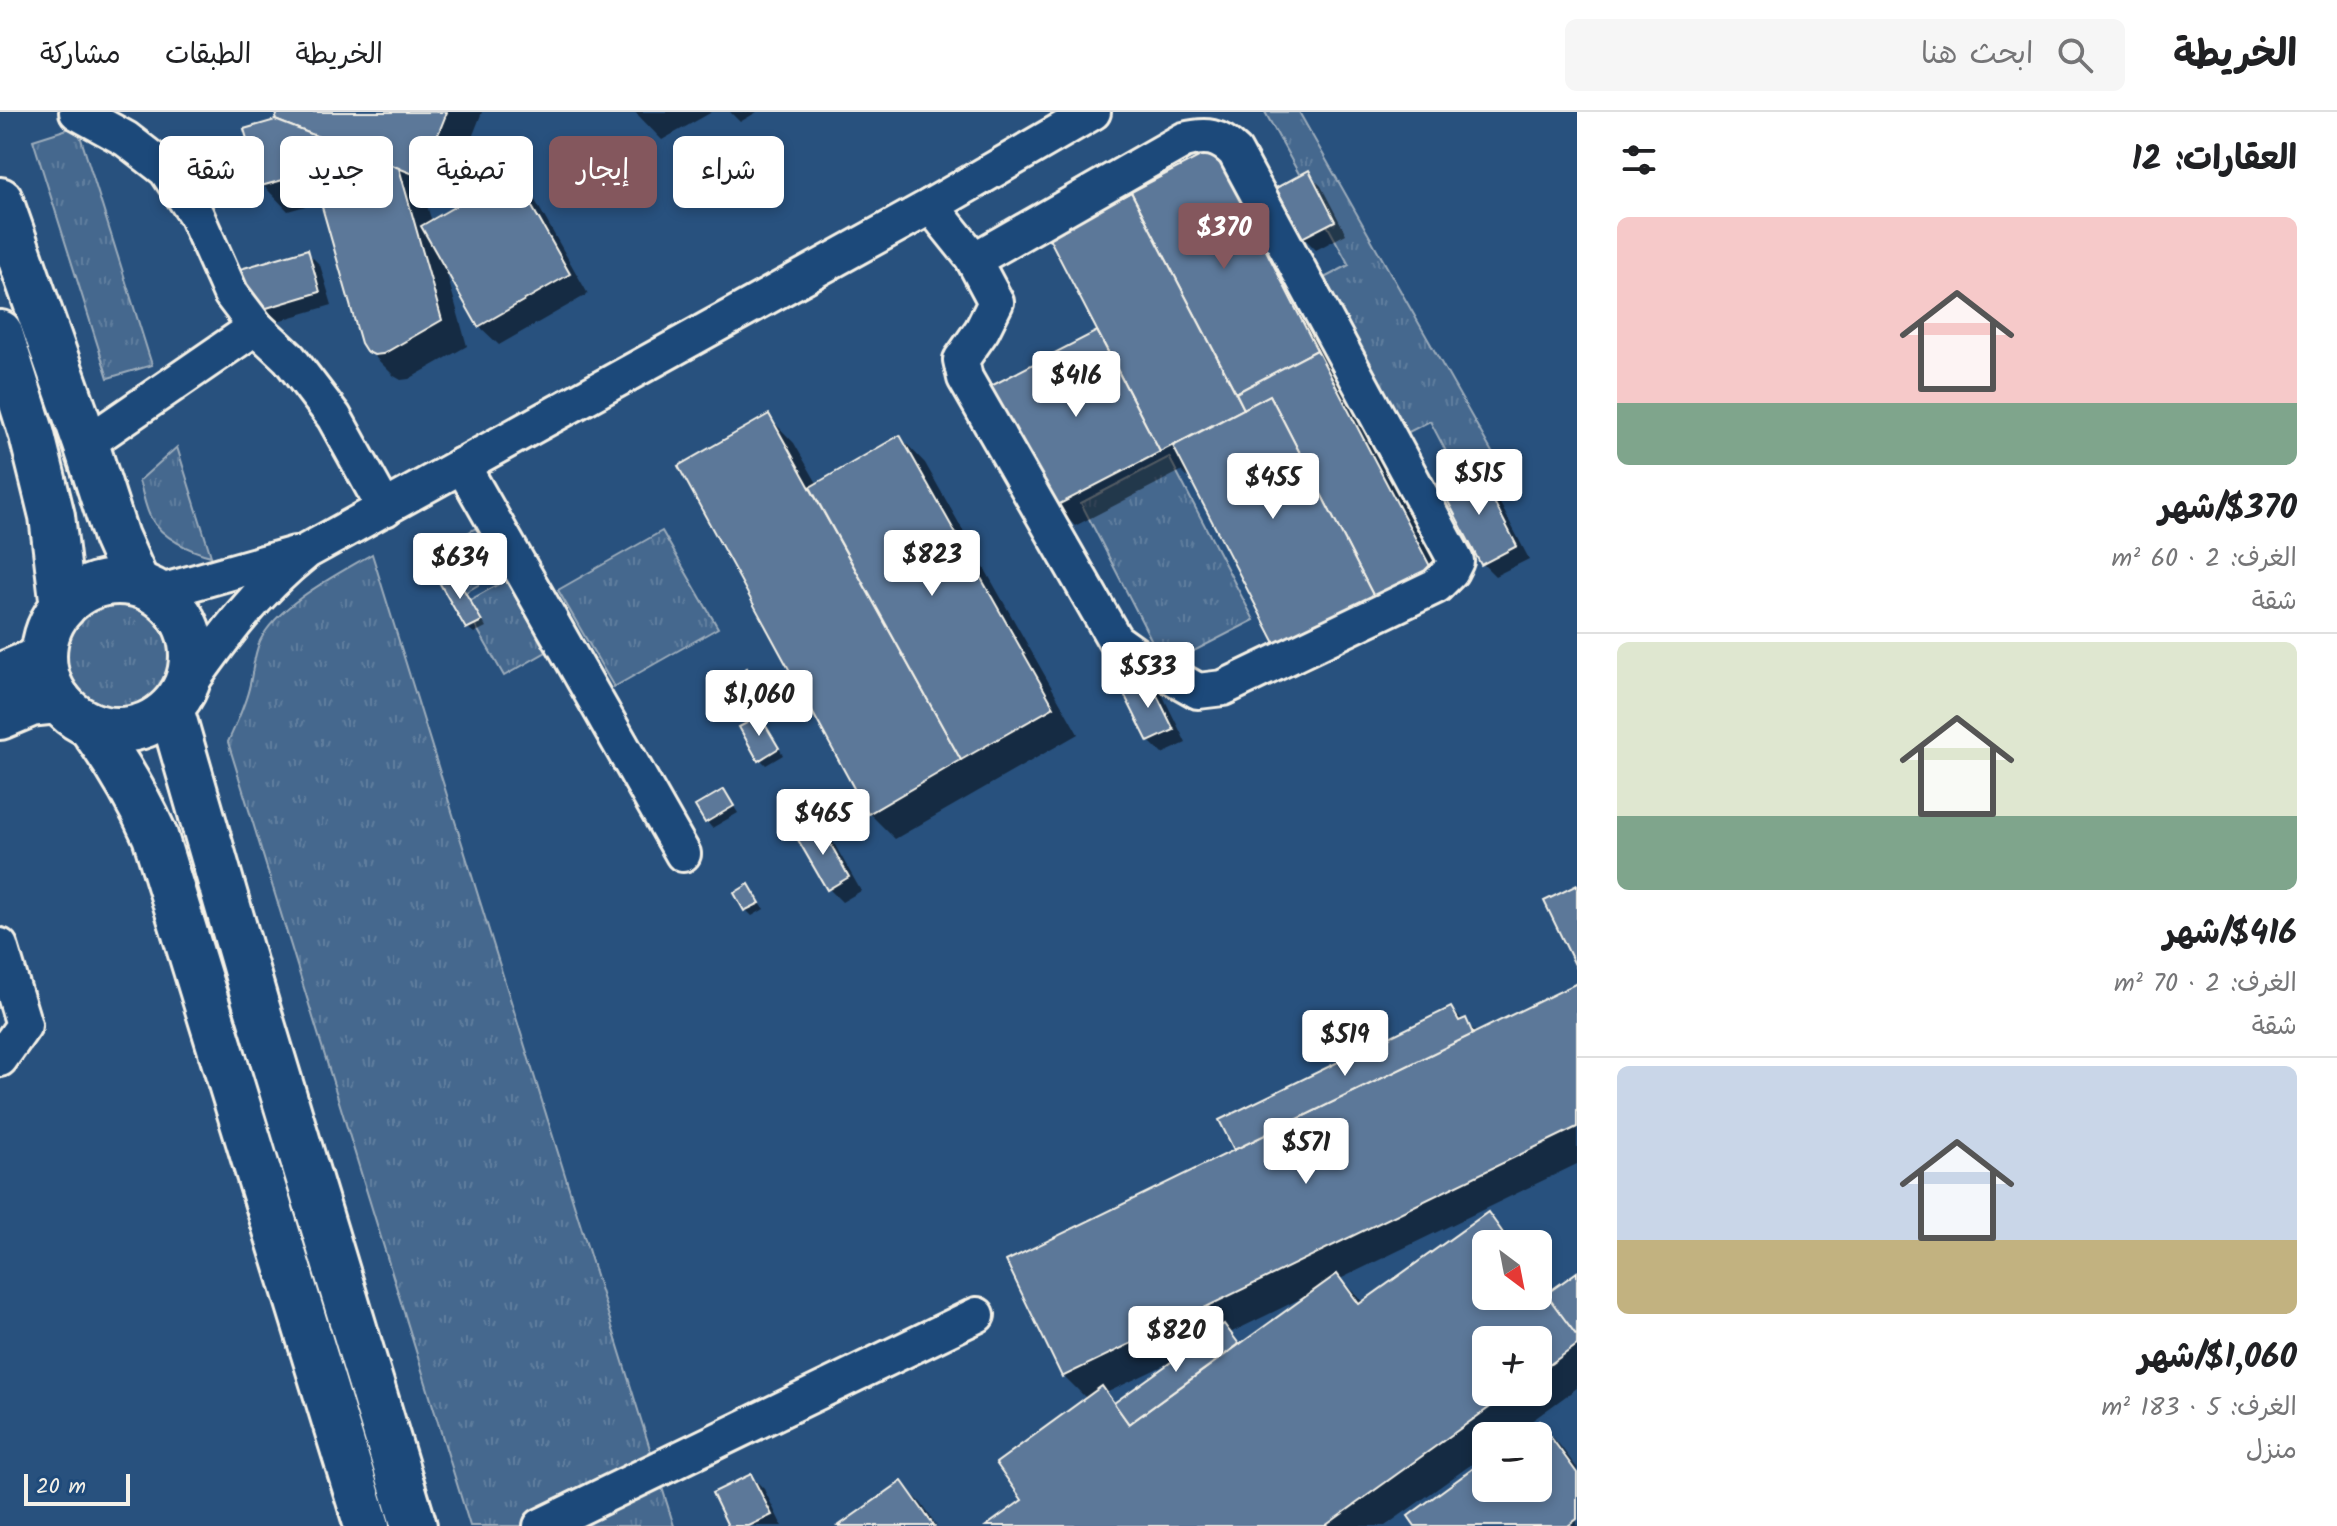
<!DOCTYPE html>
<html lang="ar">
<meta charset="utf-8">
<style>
:root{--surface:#fff;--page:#f6f6f6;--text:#202124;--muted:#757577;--line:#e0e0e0;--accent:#84575d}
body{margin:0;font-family:Kalam,"Playpen Sans Arabic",sans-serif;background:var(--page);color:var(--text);direction:rtl;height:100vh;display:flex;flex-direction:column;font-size:30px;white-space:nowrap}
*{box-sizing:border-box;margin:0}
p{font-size:26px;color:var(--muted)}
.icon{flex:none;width:44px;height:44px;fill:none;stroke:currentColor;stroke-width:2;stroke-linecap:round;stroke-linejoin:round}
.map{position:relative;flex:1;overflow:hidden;direction:ltr}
.drawer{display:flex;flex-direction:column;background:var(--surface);width:760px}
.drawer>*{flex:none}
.banner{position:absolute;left:24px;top:24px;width:760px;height:72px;direction:rtl;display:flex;gap:16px}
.needle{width:52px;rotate:148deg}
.tools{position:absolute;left:1472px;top:1118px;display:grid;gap:16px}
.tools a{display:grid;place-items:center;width:80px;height:80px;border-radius:12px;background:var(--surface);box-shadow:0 4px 12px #0003;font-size:40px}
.scale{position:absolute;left:24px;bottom:20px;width:106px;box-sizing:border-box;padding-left:8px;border:4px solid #f4f1e8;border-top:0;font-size:22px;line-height:28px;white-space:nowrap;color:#f4f1e8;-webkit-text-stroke:6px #1f4a7a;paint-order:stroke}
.price{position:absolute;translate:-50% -68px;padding:0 18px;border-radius:8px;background:#fff;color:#222;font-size:26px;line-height:52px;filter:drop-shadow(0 2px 4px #0008)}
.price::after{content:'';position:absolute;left:50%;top:48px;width:24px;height:18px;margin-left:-12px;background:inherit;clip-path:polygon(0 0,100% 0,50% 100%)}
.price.current{background:var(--accent);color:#fff}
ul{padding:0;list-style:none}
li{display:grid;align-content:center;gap:16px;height:424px;padding:0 40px}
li+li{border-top:2px solid var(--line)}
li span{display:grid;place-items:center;height:248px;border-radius:12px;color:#555}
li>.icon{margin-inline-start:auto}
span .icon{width:144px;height:144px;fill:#fffc;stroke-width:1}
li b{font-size:34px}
h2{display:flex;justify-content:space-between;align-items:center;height:96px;padding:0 40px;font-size:34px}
.tag{padding:0 28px;border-radius:12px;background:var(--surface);box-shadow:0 4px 12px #0003;font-size:28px;line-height:72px}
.tag.current{background:var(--accent);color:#fff}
header{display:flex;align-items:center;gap:48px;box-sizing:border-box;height:112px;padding:0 40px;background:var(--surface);border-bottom:2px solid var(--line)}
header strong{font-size:38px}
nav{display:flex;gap:44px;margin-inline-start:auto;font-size:28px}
.search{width:560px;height:72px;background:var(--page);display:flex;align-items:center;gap:20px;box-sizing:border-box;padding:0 28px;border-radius:12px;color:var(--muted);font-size:30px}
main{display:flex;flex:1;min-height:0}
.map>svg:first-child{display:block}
.grass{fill:url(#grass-tufts);stroke:#9cacbb;stroke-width:2}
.shadow{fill:#0007;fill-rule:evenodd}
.building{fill:#5b7899;stroke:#f4f1e8;stroke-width:2}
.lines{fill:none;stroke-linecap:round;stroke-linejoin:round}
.minor-casing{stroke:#f4f1e8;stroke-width:40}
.major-casing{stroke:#f4f1e8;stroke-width:50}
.minor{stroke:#1f4a7a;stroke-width:34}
.major{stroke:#1f4a7a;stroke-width:44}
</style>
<header>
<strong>الخريطة</strong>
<div class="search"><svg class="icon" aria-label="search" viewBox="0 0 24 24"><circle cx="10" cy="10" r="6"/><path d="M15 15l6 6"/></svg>ابحث هنا</div>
<nav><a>الخريطة</a><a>الطبقات</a><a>مشاركة</a></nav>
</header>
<main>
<section class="drawer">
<h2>العقارات: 12<svg class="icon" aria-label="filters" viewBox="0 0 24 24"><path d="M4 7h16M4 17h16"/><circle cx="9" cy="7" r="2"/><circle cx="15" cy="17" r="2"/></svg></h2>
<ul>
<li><span style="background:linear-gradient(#f6c9c9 75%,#7fa58c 0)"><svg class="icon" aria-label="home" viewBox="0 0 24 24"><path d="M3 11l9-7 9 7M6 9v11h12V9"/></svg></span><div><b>$370/شهر</b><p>الغرف: 2 · 60 m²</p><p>شقة</p></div></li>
<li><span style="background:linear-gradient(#dfe7d0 70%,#7fa58c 0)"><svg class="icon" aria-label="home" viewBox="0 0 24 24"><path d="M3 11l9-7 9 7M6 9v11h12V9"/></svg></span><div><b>$416/شهر</b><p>الغرف: 2 · 70 m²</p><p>شقة</p></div></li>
<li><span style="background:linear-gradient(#c9d6e8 70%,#c2b280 0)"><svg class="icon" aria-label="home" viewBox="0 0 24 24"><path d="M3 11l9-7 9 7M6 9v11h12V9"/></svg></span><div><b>$1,060/شهر</b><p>الغرف: 5 · 183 m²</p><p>منزل</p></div></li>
</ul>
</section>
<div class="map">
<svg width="1577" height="1414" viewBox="0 0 1577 1414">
<defs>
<pattern id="grass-tufts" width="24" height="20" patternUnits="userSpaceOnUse" patternTransform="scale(2)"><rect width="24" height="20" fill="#45688e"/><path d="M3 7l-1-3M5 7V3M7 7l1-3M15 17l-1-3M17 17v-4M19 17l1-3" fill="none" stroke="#607e9e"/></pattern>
</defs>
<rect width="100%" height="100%" fill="#28517e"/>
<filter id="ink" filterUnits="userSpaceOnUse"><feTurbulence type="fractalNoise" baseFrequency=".0125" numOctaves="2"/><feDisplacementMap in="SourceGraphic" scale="16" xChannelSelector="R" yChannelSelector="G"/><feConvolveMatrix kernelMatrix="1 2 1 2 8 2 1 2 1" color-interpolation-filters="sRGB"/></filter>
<g filter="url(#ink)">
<g class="grass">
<polygon points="1265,0 1299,0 1514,379 1494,390 1477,357 1460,366 1430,309 1405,322 1324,166 1349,153"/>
<polygon points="77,14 152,253 108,266 33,28"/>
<path d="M177,335l34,109c-21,-5 -49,-18 -60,-38 -6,-10 -8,-26 -12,-37z"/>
<polygon points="1169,345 1254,508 1194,539 1153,531 1081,391"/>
<polygon points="476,416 501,460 459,484 433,440"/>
<polygon points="662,419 718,516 614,575 558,478"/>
<path d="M372,442l302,972h-204l-242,-784c8,-18 18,-38 22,-58 3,-14 4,-29 10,-43 17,-36 78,-67 112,-87z"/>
<polygon points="506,468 546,540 504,564 463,492"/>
<circle cx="119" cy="545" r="52"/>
</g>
<g class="shadow">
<polygon points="280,0 482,0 447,90 423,80 432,110 513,64 532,83 588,182 499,233 479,214 445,155 467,234 409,267 401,268 394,264 368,238 323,89 288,99 263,73"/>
<polygon points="635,0 712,0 662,28"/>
<polygon points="730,0 757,0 740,10"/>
<polygon points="1213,40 1239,65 1449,475 1398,511 1304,560 1278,534 1190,363 1187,365 1181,359 1075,414 1056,394 994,274 1100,219 1050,125"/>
<polygon points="1308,61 1321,74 1346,122 1316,138 1303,125"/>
<polygon points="307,140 320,153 332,193 264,213 251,200"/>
<polygon points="769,305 794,331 818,373 900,325 925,351 1078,622 895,727 869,701"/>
<polygon points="1477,359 1490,372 1529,447 1495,464 1483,452"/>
<polygon points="454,464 460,469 486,515 474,521 468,516"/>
<polygon points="746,559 752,565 765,588 753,595 747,589"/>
<polygon points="1148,567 1161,580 1186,631 1162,642 1149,629"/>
<polygon points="760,606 766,612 783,643 766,653 760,647"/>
<polygon points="724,679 738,701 712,716 707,710"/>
<polygon points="819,716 832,728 861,779 842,790 829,777 800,726"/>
<polygon points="749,774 764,797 752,804 746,798"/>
<path d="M1577,874v178l-237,115 24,24 123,-89 29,30h-30v52h52v-21l13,18 26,-19v114l-66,48h-25v18l-101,72h-396l36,-26 62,-101 -23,-23 173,-225 214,-142 27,25zM1306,1184l1,2 -66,47 -11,-12zM1486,1228h52v52h-52zM1171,1250l1,2 -56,40 -10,-11z"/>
<polygon points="1539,1311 1558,1331 1577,1356 1577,1414 1417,1414 1486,1349 1486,1376 1538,1376 1538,1324 1521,1324"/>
<polygon points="751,1364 764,1377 782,1414 730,1414"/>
<polygon points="901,1371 921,1391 937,1414 842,1414"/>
</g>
<g class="building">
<polygon points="278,0 447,0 421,65 275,8"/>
<polygon points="275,8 399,56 442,208 383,242 374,243 366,239 361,231 312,60 261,74 244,17"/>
<polygon points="1214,37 1317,238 1236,281 1131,80"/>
<polygon points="1309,58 1335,109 1302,126 1276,76"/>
<polygon points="513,61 570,162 478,215 421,114"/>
<polygon points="1131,80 1244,297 1160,340 1048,124"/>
<polygon points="308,137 320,180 250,201 237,158"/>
<polygon points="1097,219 1160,340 1054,395 991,274"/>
<polygon points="1317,238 1431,456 1374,485 1270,283 1244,297 1236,281"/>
<polygon points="1270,283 1374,485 1277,535 1173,334"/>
<polygon points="769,302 961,648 868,702 678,354"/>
<polygon points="900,323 1054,595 961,648 810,375"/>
<polygon points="1477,357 1517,434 1481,453 1441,376"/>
<polygon points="454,461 482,509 466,517 439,470"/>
<polygon points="747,556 761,582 746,590 732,565"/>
<polygon points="1148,565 1174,618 1148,630 1122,578"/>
<polygon points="760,604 779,636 758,649 739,615"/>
<polygon points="724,677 734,694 705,711 695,694"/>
<polygon points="820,713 849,765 827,778 797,726"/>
<polygon points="749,772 760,791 744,799 734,781"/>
<polygon points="1577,773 1577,857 1544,789"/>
<polygon points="1577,871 1577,1015 1062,1265 1006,1149"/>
<polygon points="1451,895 1459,909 1466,906 1473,922 1234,1038 1219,1008"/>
<polygon points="1488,1100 1511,1132 1486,1132 1486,1184 1538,1184 1538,1170 1577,1224 1577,1233 1538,1261 1538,1228 1486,1228 1486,1280 1511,1280 1325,1414 986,1414 1022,1388 996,1351 1102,1274 1129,1312 1337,1162 1359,1192"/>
<polygon points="1577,1160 1577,1224 1546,1182"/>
<polygon points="1224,1212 1239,1232 1129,1312 1114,1291"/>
<polygon points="1539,1309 1577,1361 1577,1407 1568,1414 1415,1414 1408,1404 1486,1347 1486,1376 1538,1376 1538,1324 1518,1324"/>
<polygon points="751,1362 772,1403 749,1414 728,1414 712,1381"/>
<polygon points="902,1369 934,1414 838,1414"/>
</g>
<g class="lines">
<g class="minor-casing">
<g id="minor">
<polyline points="77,0 126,27 166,58 196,103 231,182 256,215 289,246 334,305 385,397"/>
<path d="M931,94l41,51h7l205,-117c22,-6 35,-4 51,12l221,409 -5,10 -15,15 -213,102 -25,3 -55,-31 -28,-20 -150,-262 -4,-18 21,-30 14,-28 -24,-45"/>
<polyline points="86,332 256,215"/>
<polyline points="462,353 683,742"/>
<polyline points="157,481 295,442"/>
<path d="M179,587c42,-59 71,-102 128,-148l624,-345 162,-94"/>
<polyline points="0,834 24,913 0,947"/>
<polyline points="541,1414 977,1203"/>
</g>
</g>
<g class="major-casing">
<g id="major">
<polyline points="0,88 86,332 116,425 137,472"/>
<polyline points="0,221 32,323 52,404 63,495"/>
<circle cx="118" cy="544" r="74"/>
<polyline points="0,564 33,550 44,542"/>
<polyline points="171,597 256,892 414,1414"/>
<polyline points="0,605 31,592 59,589"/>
<path d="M90,613c26,36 47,71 65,111l212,690"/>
</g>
</g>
<use href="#minor" class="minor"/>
<use href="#major" class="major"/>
</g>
</g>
</svg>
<div class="tools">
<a><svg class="needle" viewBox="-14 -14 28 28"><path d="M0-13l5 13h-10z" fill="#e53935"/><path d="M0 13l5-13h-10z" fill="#757577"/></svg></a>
<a>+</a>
<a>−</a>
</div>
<div class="scale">20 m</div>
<b class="price current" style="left:1224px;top:159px">$370</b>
<b class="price" style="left:1076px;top:307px">$416</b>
<b class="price" style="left:1479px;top:405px">$515</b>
<b class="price" style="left:1273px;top:409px">$455</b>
<b class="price" style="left:932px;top:486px">$823</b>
<b class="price" style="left:460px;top:489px">$634</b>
<b class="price" style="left:1148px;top:598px">$533</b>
<b class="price" style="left:759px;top:626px">$1,060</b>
<b class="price" style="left:823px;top:745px">$465</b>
<b class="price" style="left:1345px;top:966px">$519</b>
<b class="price" style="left:1306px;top:1074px">$571</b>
<b class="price" style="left:1176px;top:1262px">$820</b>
<div class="banner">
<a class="tag">شراء</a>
<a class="tag current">إيجار</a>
<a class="tag">تصفية</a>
<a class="tag">جديد</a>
<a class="tag">شقة</a>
</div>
</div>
</main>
